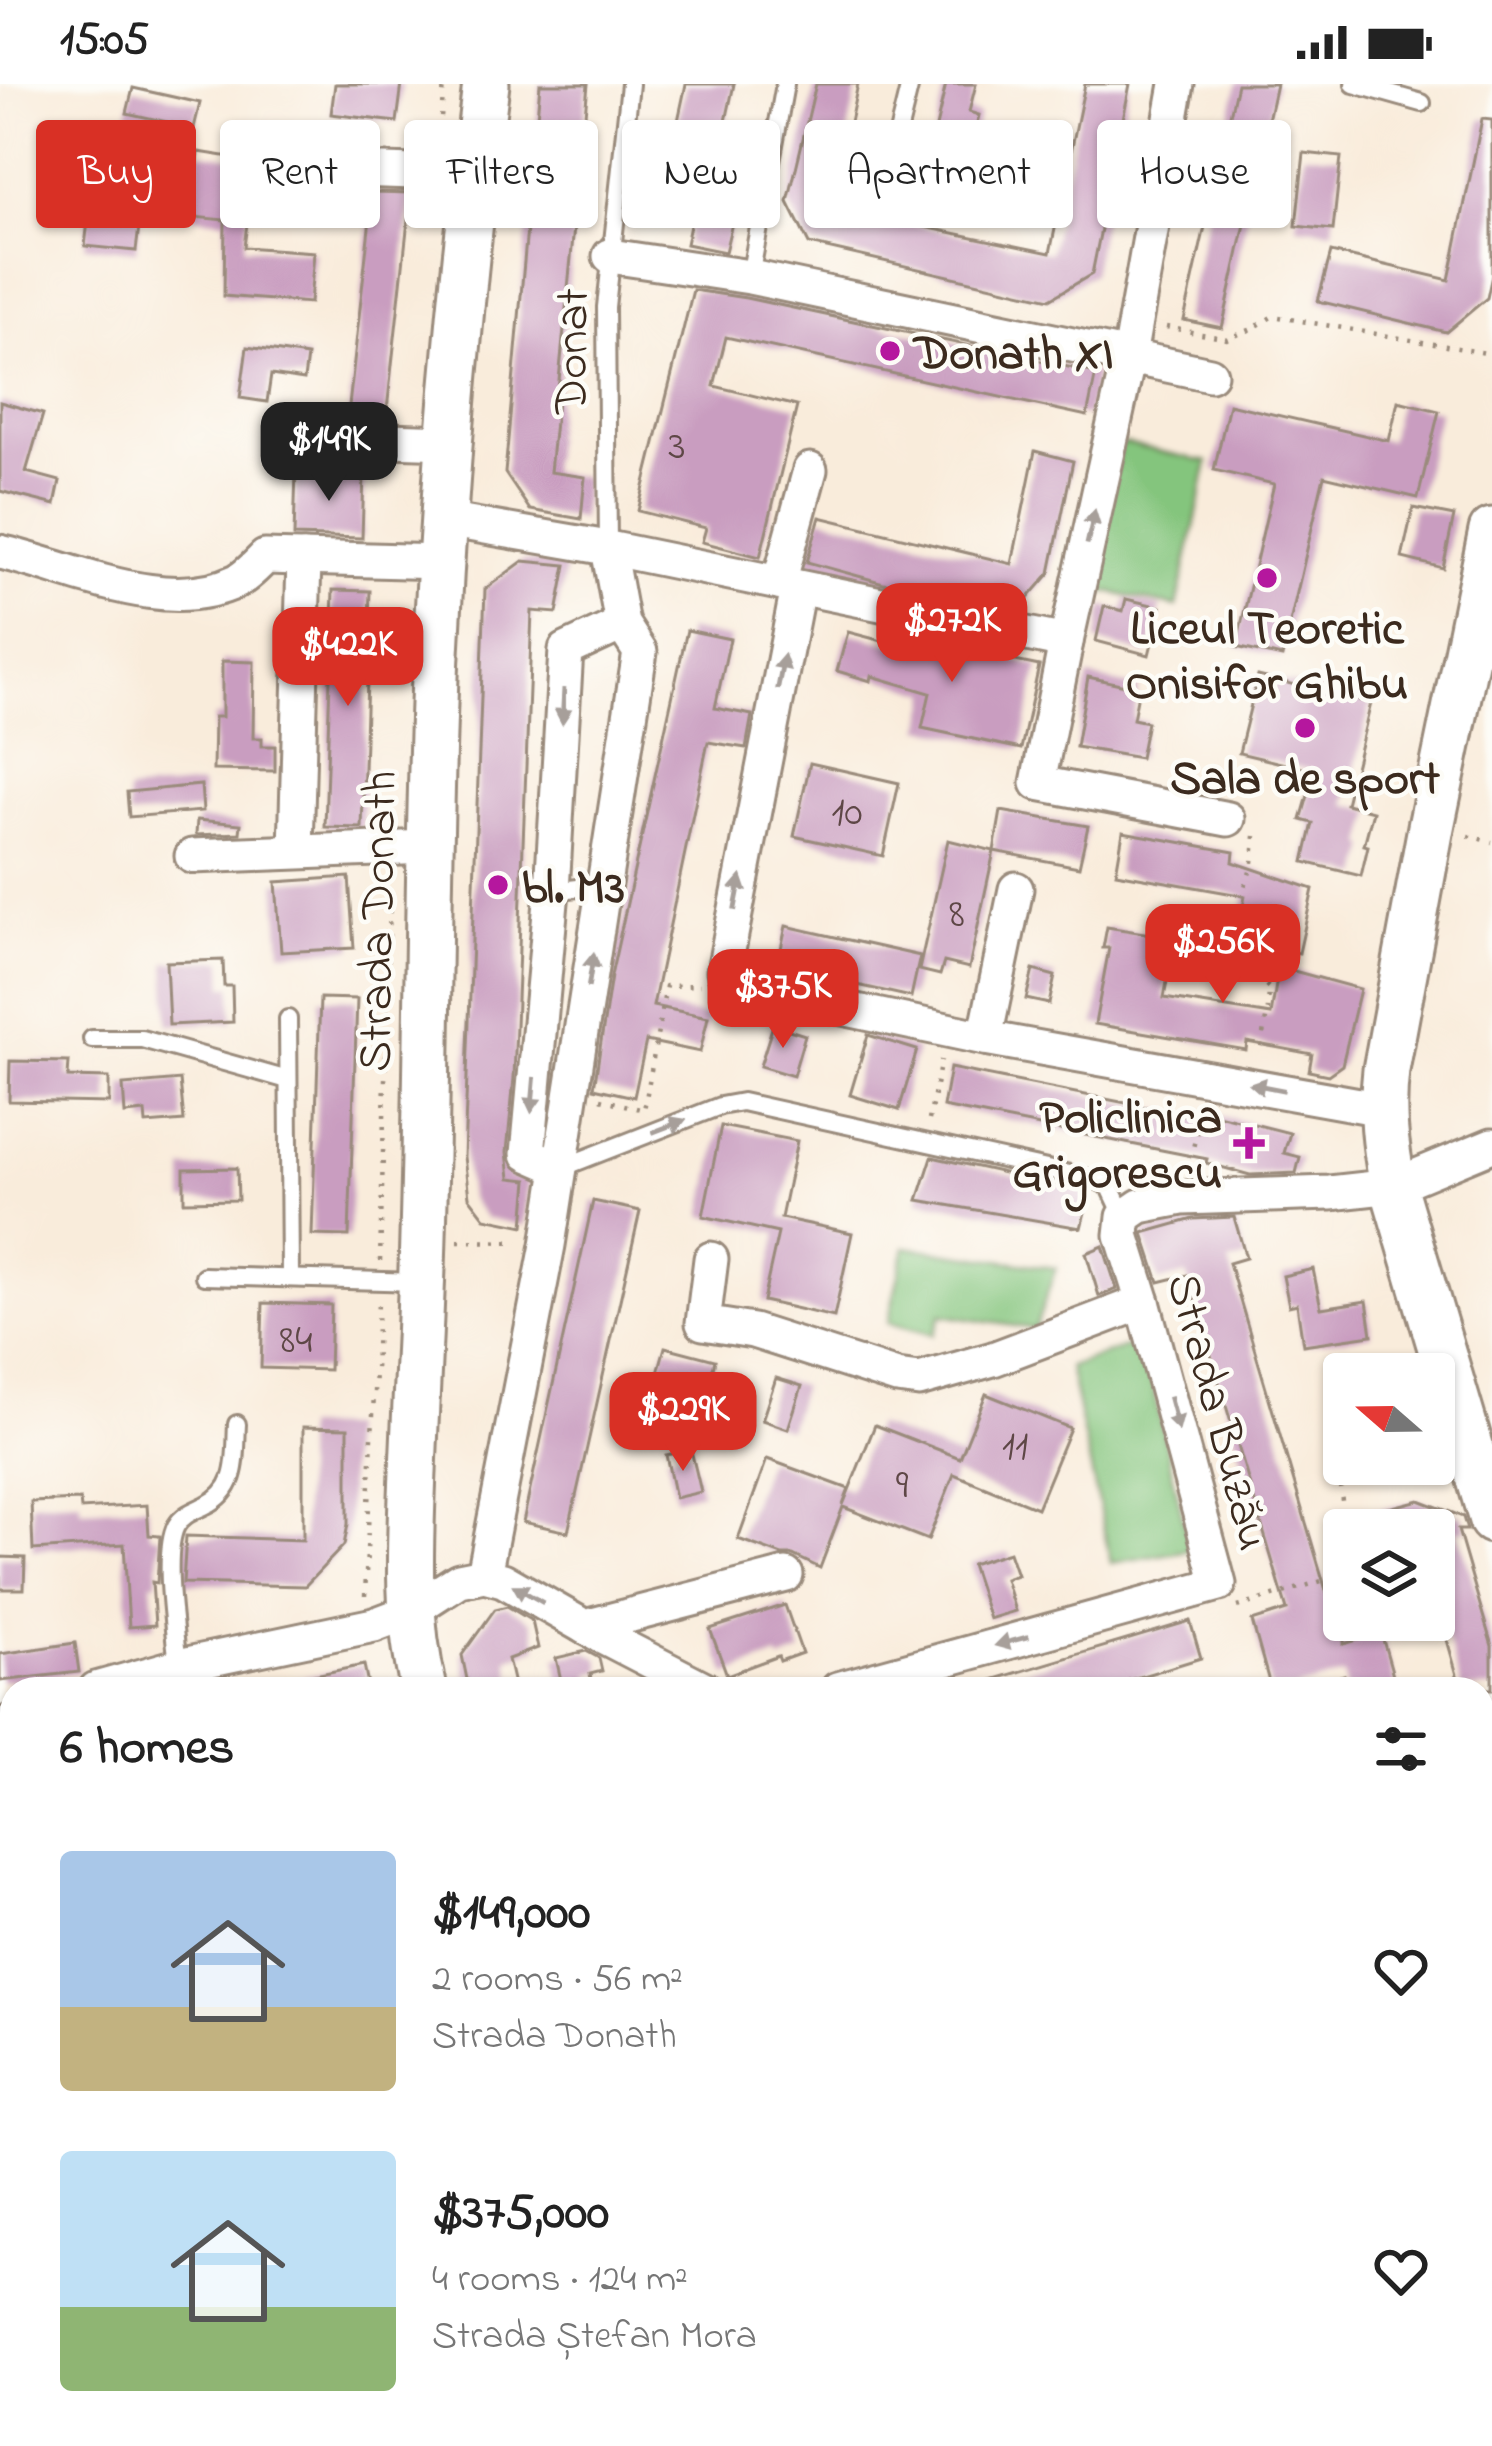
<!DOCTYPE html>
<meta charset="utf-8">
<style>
:root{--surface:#fff;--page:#f6f6f6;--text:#222;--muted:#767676;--accent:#d93025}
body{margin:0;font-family:"Indie Flower",sans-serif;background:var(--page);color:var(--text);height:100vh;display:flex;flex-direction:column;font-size:45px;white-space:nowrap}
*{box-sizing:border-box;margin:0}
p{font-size:39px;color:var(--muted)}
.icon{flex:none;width:66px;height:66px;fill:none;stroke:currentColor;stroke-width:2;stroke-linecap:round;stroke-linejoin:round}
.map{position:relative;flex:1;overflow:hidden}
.panel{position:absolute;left:0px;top:1593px;width:1494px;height:771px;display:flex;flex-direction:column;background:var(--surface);border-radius:36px 36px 0 0;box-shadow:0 3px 9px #0004}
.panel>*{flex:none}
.guide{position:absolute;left:36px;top:36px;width:1422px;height:108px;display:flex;gap:24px}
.needle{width:78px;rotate:290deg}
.fabs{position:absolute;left:1323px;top:1269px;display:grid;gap:24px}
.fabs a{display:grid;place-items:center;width:132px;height:132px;border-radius:12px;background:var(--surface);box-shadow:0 3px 9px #0004;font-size:60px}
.price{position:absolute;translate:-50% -102px;padding:0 27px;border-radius:24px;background:var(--accent);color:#fff;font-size:39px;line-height:78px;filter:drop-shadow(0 3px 6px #0008)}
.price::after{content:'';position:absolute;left:50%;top:72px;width:36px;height:27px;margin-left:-18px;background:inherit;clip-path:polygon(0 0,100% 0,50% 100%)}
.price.active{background:#222;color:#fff}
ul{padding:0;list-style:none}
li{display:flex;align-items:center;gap:36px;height:300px;padding:0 60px}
li span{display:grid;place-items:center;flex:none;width:336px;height:240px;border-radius:12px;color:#555}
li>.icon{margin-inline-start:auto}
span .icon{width:144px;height:144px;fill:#fffc;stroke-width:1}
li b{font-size:51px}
h2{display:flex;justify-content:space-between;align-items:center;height:144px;padding:0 60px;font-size:51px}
.chip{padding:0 42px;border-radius:12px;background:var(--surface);box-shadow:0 3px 9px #0004;font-size:42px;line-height:108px}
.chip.active{background:var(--accent);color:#fff}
.status{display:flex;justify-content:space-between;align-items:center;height:84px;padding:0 60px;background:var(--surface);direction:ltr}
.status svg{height:33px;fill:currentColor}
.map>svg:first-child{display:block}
.green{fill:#84c57d;stroke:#60784e;stroke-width:3}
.building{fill:#c99dc0}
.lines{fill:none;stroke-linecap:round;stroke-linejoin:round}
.service-casing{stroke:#9a8b7c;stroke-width:22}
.minor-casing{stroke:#9a8b7c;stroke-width:39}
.secondary-casing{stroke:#9a8b7c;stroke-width:51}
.path{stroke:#9a8b7c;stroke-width:4.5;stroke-dasharray:3 9;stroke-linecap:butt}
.service{stroke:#fff;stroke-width:16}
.minor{stroke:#fff;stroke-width:33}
.secondary{stroke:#fff;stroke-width:45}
.oneway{fill:#a79f9a}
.poi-dot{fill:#b5179e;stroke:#fdfcf7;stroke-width:4.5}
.labels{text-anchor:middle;stroke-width:9;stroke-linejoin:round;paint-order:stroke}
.number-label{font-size:42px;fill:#5e4746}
.street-label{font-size:48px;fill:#3b2a1e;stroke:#fdfcf7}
.poi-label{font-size:48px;font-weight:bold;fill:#3b2a1e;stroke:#fdfcf7;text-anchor:start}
</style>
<div class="status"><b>15:05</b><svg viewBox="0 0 49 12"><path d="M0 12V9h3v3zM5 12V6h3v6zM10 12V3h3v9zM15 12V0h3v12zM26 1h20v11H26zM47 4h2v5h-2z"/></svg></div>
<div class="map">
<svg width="1492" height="2362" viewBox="0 0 1492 2362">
<rect width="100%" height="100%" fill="#fdfcf7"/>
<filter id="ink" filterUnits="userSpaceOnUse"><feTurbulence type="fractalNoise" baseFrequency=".00833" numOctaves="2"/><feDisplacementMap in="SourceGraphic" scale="24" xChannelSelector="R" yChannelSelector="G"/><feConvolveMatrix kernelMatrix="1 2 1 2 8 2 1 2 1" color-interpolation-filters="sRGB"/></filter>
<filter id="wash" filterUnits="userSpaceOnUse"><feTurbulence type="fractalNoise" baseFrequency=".004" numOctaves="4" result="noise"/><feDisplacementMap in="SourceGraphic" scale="48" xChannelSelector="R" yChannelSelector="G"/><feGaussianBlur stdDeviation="2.7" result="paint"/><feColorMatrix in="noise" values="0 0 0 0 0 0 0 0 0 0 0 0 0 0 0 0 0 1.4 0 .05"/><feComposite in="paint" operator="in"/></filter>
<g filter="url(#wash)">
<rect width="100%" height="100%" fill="#f9ecdb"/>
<g class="green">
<polygon points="1121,359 1208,378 1177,523 1090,504"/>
<polygon points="905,1163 1056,1184 1035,1245 941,1231 933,1251 888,1239"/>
<polygon points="1142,1257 1190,1466 1111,1479 1069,1283"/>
</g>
<g id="blocks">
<g class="building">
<polygon points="335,0 402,0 397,38 331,30"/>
<polygon points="540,0 588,0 550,388 585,393 581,435 530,426 505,389"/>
<polygon points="686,0 734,0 713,98 667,88"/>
<polygon points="816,0 858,0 832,124 1050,169 1085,0 1130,0 1092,190 1050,215 809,160 788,118"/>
<polygon points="946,0 976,0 969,28 979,31 973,59 960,56 957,71 931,65"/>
<polygon points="1237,0 1276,0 1222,244 1184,236"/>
<polygon points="133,4 200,19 194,44 127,29"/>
<polygon points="1482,35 1492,36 1492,191 1487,214 1446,248 1318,217 1331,168 1449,196"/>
<polygon points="199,68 255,77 244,163 314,168 310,219 224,212 225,136 193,133"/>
<polygon points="1304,69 1341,73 1333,146 1296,142"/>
<polygon points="373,108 411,109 386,335 348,331"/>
<polygon points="696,113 736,122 725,168 686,160"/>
<polygon points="90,121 141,127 136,167 85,162"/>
<polygon points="693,206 746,214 1096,289 1087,332 726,253 714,302 797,322 760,473 702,458 706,444 638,427"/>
<polygon points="247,263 307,272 304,296 271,291 267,318 240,314"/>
<polygon points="1398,317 1439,327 1418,414 1324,392 1282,573 1236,563 1274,400 1214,386 1229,320 1389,357"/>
<polygon points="0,318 43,330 26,388 60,397 55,421 0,407"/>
<polygon points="1035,367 1073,377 1050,489 1017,527 891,501 807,478 820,433 1012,480"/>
<polygon points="296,387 364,389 362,454 294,452"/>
<polygon points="1413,424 1454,432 1443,484 1402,474"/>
<polygon points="523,477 566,481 557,529 532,527 514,994 507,1068 510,1094 528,1096 524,1142 485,1134 469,1113 464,1073 485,505"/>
<polygon points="333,506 370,507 362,744 325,743"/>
<polygon points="1126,515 1161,523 1149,571 1096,557 1104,522 1123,527"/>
<polygon points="687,546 730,555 715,624 752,631 746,664 708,658 653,922 708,933 700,968 646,957 634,1013 594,1004 611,892"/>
<polygon points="848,548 901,562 905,549 933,560 1039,582 1021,665 922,644 930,609 872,592 871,597 837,587"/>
<polygon points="222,577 254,578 253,654 262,654 262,662 275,662 275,687 213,686 214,633 222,633"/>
<polygon points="1258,592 1371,619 1346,720 1373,727 1364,761 1368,762 1361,792 1304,778 1313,739 1301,736 1315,687 1239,669"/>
<polygon points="1088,593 1139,604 1133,635 1147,638 1140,674 1076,663"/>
<polygon points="810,679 899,699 883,772 794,752"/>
<polygon points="201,701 203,727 129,733 127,708"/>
<polygon points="1001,727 1088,742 1079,783 994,767"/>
<polygon points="197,736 241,740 240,749 196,751"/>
<polygon points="1123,748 1234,768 1233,778 1313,805 1299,869 1250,860 1252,854 1238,851 1245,812 1116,789"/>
<polygon points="948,756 994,767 969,884 944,878 940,891 919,886"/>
<polygon points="349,793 354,864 281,868 276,798"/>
<polygon points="786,842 920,872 911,913 777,883"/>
<polygon points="1107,843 1175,854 1164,914 1271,931 1279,883 1360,905 1342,981 1328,991 1309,987 1312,970 1247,958 1246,966 1095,940 1109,864 1103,864"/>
<polygon points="223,876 224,902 232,902 233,938 169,941 166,878"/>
<polygon points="1033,886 1055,892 1049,920 1026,915"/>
<polygon points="320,914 357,915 349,1152 312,1151"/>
<polygon points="773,941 805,951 793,992 760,982"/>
<polygon points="868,951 917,966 899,1026 850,1011"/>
<polygon points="10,977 69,978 68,993 109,994 109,1019 9,1017"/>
<polygon points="950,984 1216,1037 1218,1031 1290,1049 1284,1069 1300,1073 1296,1089 1250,1091 1206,1079 1207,1075 943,1023"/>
<polygon points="180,996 184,1037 146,1040 145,1028 125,1030 123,1001"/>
<polygon points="721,1042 797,1057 781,1134 852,1149 834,1233 763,1217 778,1149 703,1132"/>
<polygon points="932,1073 1090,1108 1081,1144 918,1116"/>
<polygon points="237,1084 238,1116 184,1117 184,1085"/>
<polygon points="593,1117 640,1127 568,1448 523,1438"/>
<polygon points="1234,1133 1246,1174 1229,1179 1328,1513 1344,1508 1344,1560 1381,1549 1397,1605 1346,1605 1344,1591 1294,1605 1271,1605 1252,1537 1287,1526 1187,1191 1159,1198 1143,1149 1193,1135"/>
<polygon points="1103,1162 1117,1205 1099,1212 1086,1169"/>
<polygon points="1313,1185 1321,1224 1367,1217 1372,1251 1303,1261 1297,1220 1289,1222 1283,1192"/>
<polygon points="263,1219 331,1221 329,1286 261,1284"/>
<polygon points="665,1263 715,1276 701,1331 650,1318"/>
<polygon points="776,1294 802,1302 788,1345 762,1336"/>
<polygon points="986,1310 1070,1344 1037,1424 954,1390 928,1456 843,1423 820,1484 793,1471 782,1471 738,1455 767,1375 849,1405 843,1421 875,1341 960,1374"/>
<polygon points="303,1343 348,1344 348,1440 344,1461 305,1502 183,1499 186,1452 303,1456"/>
<polygon points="691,1366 701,1408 675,1414 666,1371"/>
<polygon points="80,1416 81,1425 147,1421 149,1451 160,1452 157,1499 152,1498 155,1541 129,1543 124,1460 33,1466 31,1418"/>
<polygon points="1419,1416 1463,1433 1467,1446 1458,1446 1492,1562 1492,1605 1461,1605 1434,1510 1434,1446 1378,1446 1373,1428"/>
<polygon points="1009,1468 1017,1491 1005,1495 1015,1527 989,1535 971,1480"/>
<polygon points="0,1473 25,1474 24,1505 0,1505"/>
<polygon points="785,1521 802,1569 780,1577 778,1572 727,1591 710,1545"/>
<polygon points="507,1522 532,1537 538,1564 508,1575 515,1605 469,1605 462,1571 495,1525"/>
<polygon points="1190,1537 1201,1574 1100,1605 983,1605 982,1599"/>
<polygon points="75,1559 79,1588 0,1597 0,1570"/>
<polygon points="586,1567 599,1574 602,1587 590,1590 593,1605 563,1605 556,1574"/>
<polygon points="364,1581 369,1605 296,1605 295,1595"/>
</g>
</g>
</g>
<g filter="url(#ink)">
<use href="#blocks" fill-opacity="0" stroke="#9a8b7c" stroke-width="3"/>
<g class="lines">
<g class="service-casing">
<g id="service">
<polyline points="910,0 889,86 1033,117"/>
<polyline points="1354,0 1422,19"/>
<polyline points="750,193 785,0"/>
<polyline points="608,464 606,223 630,0"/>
<polyline points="552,807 604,801"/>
<polyline points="288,935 290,1193"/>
<polyline points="92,955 142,955 288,996"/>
<polyline points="561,1084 720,1022 742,1018 1097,1096 1110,1103 1124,1133"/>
<polyline points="204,1192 419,1198"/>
<path d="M178,1582c-3,-34 -16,-112 -2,-140 7,-12 18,-15 30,-21 34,-16 29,-48 31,-81"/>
</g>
</g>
<g class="minor-casing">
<g id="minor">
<polyline points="1177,0 1129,272 1066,558 1038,699 1228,735"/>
<polyline points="324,85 475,90"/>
<polyline points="610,172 750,193 1210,290"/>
<polyline points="291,353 451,358"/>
<polyline points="445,436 608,464 1066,558"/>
<path d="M0,468c72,16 165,64 237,29 10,-5 20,-16 28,-24l176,5"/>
<polyline points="779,499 810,386"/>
<polyline points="798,504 724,887 728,900 985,954 1382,1025"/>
<polyline points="296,767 304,474"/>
<polyline points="192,772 429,763"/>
<polyline points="985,954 1016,805"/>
<polyline points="560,1084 528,1070 552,807 566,566 622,540"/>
<polyline points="711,1175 703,1239 753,1247 897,1293 919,1296 993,1275 1143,1218"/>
<polyline points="484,1491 548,1161 640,568 622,540 608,464"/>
<polyline points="585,1543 786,1491"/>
<polyline points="96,1605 178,1582 374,1541 411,1527 459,1496 484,1491 503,1496 585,1543 705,1605"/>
<polyline points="838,1605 1219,1500 1143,1218 1122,1151 1124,1133 1140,1122 1182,1114 1330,1109 1393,1102 1492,1061"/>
<polyline points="0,1644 12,1637"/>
<polyline points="1482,1662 1492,1659"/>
<polyline points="1482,2011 1492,2008"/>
</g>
</g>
<g class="secondary-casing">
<g id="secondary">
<path d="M1492,447l-61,296 -45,243c-5,42 -1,74 7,116l99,334"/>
<path d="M424,1605c-18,-72 -14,-143 -11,-217 3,-79 8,-157 10,-236 6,-194 4,-388 13,-582 9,-190 26,-381 50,-570"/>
<polyline points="617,2352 620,2362"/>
</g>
</g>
<g class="path">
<polyline points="439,57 444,0"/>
<polyline points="1166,243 1227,255 1252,245 1273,232 1492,270"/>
<polyline points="1255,752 1253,779 1233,837 1231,869 1269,904 1268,925 1259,971"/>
<polyline points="1468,752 1492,758"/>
<polyline points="601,1015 644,1026 666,902 700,901"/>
<polyline points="929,1036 941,976"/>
<polyline points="1188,1085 1202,1026"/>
<polyline points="458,1157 518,1158"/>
<polyline points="380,1177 390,817"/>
<polyline points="1339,1354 1339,1395 1346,1446"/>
<polyline points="365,1512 378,1218"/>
<polyline points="1238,1523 1344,1490"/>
</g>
<use href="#service" class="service"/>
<use href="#minor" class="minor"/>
<use href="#secondary" class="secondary"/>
</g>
<defs><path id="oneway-solid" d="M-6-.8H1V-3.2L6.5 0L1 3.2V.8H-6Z" transform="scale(3)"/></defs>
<g class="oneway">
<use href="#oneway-solid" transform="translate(1091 443) rotate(-77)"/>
<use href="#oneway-solid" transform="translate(781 588) rotate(-79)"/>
<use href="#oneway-solid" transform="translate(563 622) rotate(93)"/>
<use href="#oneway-solid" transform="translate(738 809) rotate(-79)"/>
<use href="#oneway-solid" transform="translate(591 886) rotate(-81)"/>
<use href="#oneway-solid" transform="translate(1267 1003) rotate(-169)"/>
<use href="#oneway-solid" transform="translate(533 1011) rotate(95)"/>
<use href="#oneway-solid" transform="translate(669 1042) rotate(-21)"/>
<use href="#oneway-solid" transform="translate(1174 1330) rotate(75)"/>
<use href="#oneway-solid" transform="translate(528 1510) rotate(-150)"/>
<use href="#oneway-solid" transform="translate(1012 1557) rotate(165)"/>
</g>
</g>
<g class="poi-dot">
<circle cx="890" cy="267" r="12"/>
<circle cx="1267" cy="494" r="12"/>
<circle cx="1305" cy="644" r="12"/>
<circle cx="498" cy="801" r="12"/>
<path d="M1243 1041h12v12h12v12h-12v12h-12v-12h-12v-12h12z"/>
</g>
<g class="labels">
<g class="number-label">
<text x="677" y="374">3</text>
<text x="847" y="740">10</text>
<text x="957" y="842">8</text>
<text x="296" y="1268">84</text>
<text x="1015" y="1374">11</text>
<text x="902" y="1413">9</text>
</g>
<g class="street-label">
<text transform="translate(569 267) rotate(-89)" y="17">Donat</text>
<text transform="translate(375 837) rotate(-89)" y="17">Strada Donath</text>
<text transform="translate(1221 1327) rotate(75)" y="17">Strada Buzău</text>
</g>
<g class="poi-label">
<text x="914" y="284">Donath XI</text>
<text x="1267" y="559" text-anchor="middle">Liceul Teoretic<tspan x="1267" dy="55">Onisifor Ghibu</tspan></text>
<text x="1305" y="709" text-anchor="middle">Sala de sport</text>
<text x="522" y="818">bl. M3</text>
<text x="1222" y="1048" text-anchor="end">Policlinica<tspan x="1222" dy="55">Grigorescu</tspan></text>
</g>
</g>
</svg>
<div class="fabs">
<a><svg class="needle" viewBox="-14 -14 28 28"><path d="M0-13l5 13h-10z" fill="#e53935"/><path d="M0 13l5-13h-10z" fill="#767676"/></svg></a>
<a><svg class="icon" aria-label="layers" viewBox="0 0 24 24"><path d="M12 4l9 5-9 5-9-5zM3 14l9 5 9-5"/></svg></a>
</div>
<b class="price active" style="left:329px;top:420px">$149K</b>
<b class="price" style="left:952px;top:601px">$272K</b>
<b class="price" style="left:348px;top:625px">$422K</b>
<b class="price" style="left:1223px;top:922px">$256K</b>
<b class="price" style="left:783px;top:967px">$375K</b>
<b class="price" style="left:683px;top:1390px">$229K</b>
<div class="guide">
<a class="chip active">Buy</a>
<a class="chip">Rent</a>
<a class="chip">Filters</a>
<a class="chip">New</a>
<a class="chip">Apartment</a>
<a class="chip">House</a>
</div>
<section class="panel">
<h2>6 homes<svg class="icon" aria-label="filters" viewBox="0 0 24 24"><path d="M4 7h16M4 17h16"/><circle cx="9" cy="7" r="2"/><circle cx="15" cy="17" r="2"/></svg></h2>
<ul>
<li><span style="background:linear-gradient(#a9c7e8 65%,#c2b280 0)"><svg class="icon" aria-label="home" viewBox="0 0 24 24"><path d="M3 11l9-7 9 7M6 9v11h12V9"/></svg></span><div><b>$149,000</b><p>2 rooms · 56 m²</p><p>Strada Donath</p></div><svg class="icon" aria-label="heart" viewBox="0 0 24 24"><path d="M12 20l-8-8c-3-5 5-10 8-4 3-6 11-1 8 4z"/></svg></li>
<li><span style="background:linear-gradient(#bfe0f5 65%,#8fb573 0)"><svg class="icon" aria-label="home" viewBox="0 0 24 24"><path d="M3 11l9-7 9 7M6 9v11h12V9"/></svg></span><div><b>$375,000</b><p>4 rooms · 124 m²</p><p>Strada Ștefan Mora</p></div><svg class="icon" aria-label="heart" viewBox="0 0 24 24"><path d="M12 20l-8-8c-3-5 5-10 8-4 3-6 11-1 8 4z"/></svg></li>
</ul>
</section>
</div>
